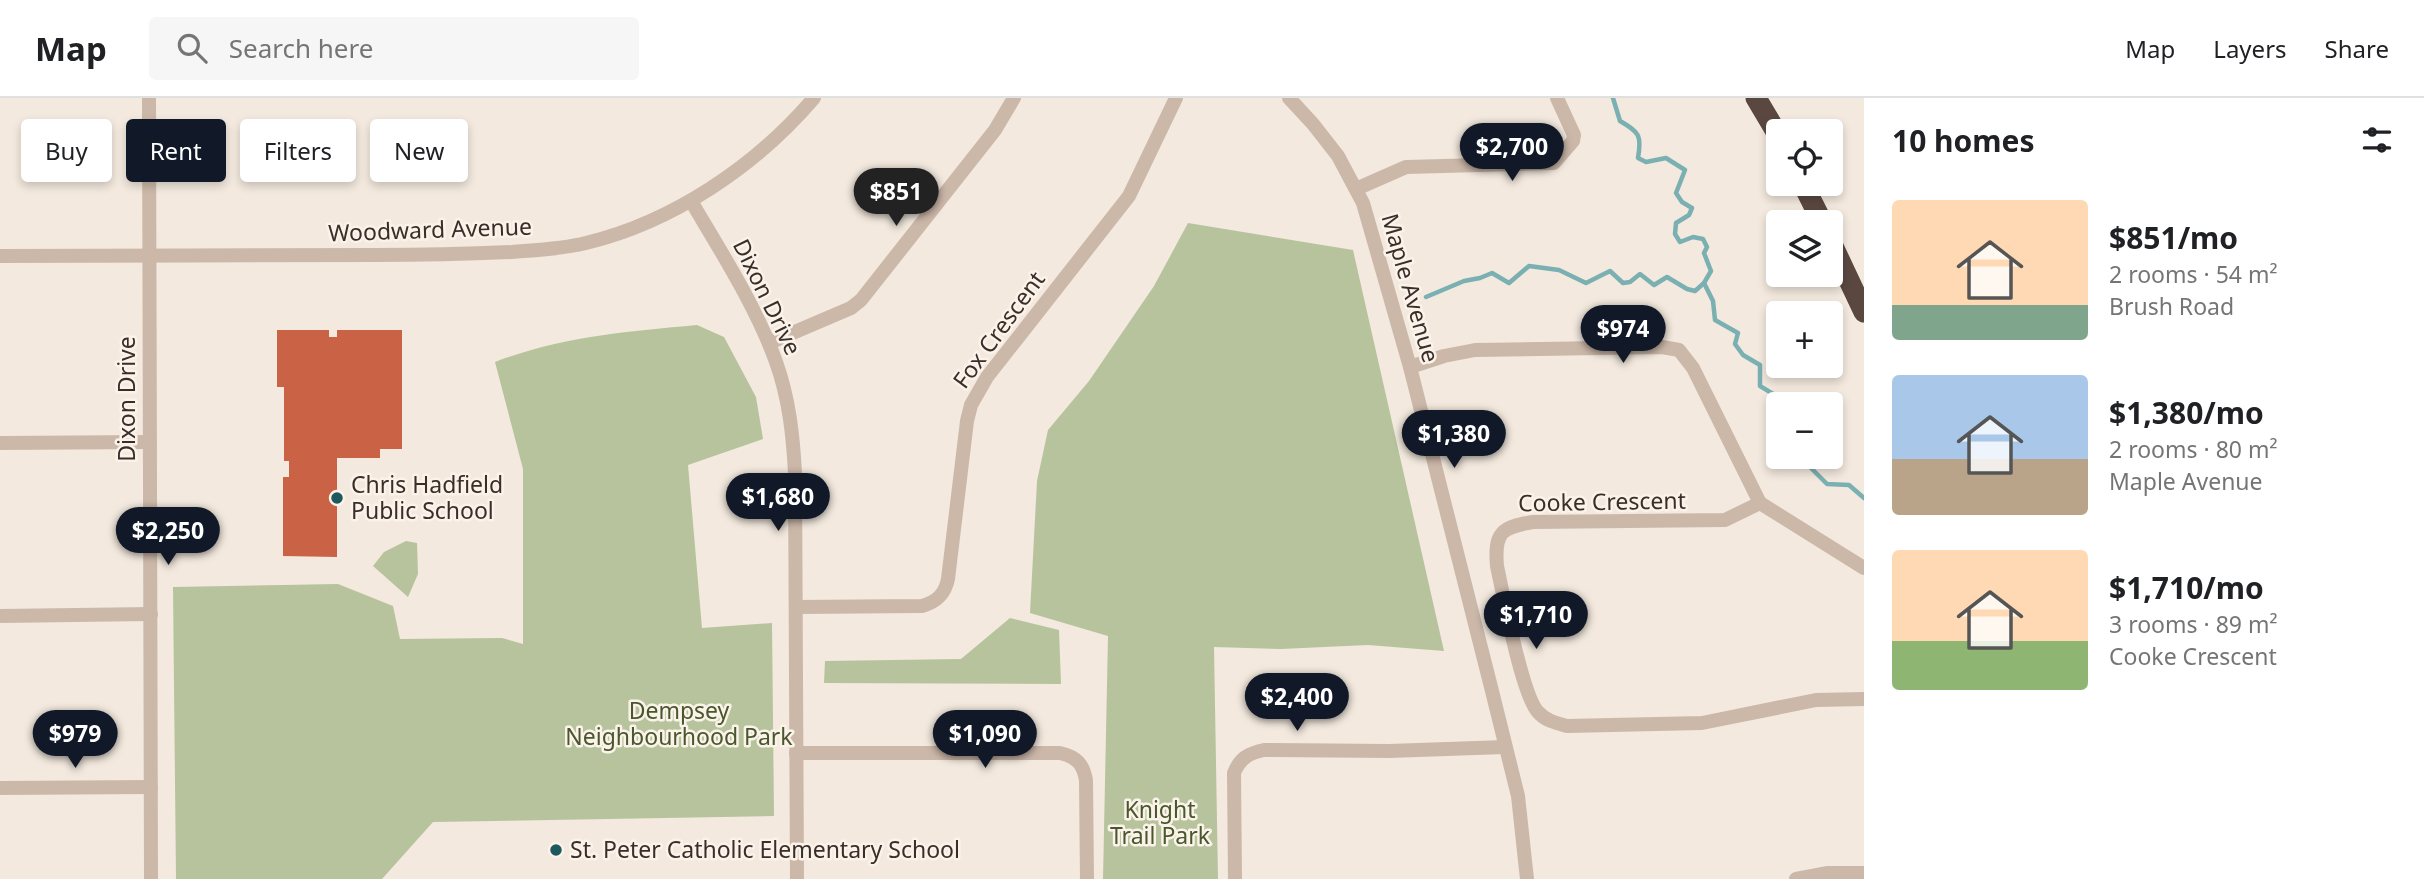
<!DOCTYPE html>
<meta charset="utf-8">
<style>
:root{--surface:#fff;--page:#f6f6f6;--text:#202124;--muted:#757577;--line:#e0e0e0;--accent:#111827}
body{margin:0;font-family:"Noto Sans",sans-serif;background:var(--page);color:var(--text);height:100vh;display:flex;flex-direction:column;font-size:26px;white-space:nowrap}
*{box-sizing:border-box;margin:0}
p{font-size:23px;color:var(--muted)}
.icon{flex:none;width:38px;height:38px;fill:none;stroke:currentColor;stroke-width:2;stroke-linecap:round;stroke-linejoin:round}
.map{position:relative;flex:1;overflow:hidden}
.details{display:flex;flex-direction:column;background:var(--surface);width:560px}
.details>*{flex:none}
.top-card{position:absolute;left:21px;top:21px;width:665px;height:63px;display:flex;gap:14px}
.controls{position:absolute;left:1766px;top:21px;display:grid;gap:14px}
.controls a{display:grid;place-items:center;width:77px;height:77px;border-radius:7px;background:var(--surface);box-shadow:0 4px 10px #0003;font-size:35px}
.price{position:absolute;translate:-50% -60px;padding:0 16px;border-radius:24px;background:var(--accent);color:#fff;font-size:23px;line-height:46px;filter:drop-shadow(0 2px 4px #0008)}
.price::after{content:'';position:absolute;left:50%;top:42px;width:21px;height:16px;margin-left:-10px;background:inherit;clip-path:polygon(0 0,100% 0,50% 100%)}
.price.selected{background:#222;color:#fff}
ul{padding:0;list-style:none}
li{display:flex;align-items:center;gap:21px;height:175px;padding:0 28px}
li span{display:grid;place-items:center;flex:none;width:196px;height:140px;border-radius:7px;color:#555}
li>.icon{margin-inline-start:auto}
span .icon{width:84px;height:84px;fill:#fffc;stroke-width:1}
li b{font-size:30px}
h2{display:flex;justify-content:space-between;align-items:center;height:84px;padding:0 28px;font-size:30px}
.chip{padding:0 24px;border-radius:7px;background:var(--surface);box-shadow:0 4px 10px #0003;font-size:24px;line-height:63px}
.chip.selected{background:var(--accent);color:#fff}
header{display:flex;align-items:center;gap:42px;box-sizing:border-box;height:98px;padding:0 35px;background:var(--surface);border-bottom:2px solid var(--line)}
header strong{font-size:33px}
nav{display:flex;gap:38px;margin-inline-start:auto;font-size:24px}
.search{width:490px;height:63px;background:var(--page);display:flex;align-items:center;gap:18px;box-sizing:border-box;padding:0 24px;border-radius:7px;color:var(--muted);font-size:26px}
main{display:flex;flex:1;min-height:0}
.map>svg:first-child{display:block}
.green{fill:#b7c39d}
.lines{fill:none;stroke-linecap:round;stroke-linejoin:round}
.stream{stroke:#7bb0b2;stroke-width:4.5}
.building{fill:#ca6345}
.minor{stroke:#ccb8a9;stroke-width:14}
.highway{stroke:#5a4840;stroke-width:21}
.poi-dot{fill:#1d595c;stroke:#fbf3ea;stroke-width:2.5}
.labels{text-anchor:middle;stroke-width:5;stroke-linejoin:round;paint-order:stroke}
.street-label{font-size:23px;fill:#392e29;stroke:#fbf3ea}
.poi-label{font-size:23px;fill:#392e29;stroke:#fbf3ea;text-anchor:start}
.park-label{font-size:23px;fill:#49582c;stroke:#fbf3ea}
</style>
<header>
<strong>Map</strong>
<div class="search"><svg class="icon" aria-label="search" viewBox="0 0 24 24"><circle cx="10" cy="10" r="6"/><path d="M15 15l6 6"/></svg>Search here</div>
<nav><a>Map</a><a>Layers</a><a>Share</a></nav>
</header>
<main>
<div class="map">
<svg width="1864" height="781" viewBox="0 0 1864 781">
<rect width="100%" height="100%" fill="#f3e9de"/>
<g class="green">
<polygon points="1188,125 1353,152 1444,553 1368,547 1281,551 1214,549 1218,781 1103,781 1108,538 1030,515 1037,383 1048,332 1089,283 1154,188"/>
<path d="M697,227l27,12 32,60 7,42 -75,26 14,163 70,-5 2,193 -341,6 -51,57h-206l-3,-292 165,-3 55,22 7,33 102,-1 21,6v-175l-28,-107c68,-26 130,-30 202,-37z"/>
<polygon points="406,443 417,445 418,476 408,499 373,468 384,454"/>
<polygon points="1010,520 1059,532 1061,586 824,585 825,563 961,561"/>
</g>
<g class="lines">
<g class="stream">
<path d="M1613,0l7,23c19,11 22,14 18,37l8,4 20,-4 19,12 -9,23 6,9 10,6 -3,7 -13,8 -1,11 5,8 13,-5 10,2 4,8 -3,6 7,18 -7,12 9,18 2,19 23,13 -3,11 8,11 17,10v21l20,12v6"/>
<polyline points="1426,199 1464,183 1480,180 1492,175 1509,185 1529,168 1559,172 1586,185 1610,173 1623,185 1630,184 1640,176 1654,187 1667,179 1687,191 1695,193 1704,185"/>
<polyline points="1800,359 1827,386 1849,387 1864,400"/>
</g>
</g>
<polygon class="building" points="277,232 329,232 329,239 337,239 337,232 402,232 402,351 380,351 380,360 337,360 337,459 283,458 283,379 289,379 289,363 284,363 284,289 277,289"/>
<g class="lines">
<g class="minor">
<polyline points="149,0 151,781"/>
<polyline points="1289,0 1313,26 1338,58 1363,105 1410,269 1492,593 1518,698 1527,781"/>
<polyline points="1356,91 1406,69 1554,65 1573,43 1574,37 1557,0"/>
<path d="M691,103c29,49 66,107 85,161 13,36 17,73 19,111l2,406"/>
<path d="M0,158c125,-1 250,0 375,-1 46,0 92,-1 137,-3 25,-2 50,-3 74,-9 87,-21 170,-77 228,-145"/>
<polyline points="769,245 851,210 861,202 995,32 1014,0"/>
<polyline points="1410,269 1444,258 1475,252 1662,249 1679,252 1693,270 1760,405 1864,470"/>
<polyline points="0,345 150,344"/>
<path d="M1760,405l-35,17 -192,2c-31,5 -39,10 -36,44 6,28 25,129 41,146 8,9 18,11 29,14l135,-3 114,-23 48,-1"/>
<path d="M796,509l126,-1c15,-4 23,-12 26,-27l19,-158 4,-16 16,-28 142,-181 47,-98"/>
<polyline points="0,518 151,516"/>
<path d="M796,655h264c17,4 23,11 26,27l1,99"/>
<polyline points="0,690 151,689"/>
<path d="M1235,781l-1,-106c6,-15 15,-20 30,-23l125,1 116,-4"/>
<polyline points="1796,781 1828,775 1864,775"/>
</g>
<g class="highway">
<polyline points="1756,0 1778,37"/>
<polyline points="1803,86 1822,124"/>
<polyline points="1830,142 1864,214"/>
</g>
</g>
<g class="poi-dot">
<circle cx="337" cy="400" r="7"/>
<circle cx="556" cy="752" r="7"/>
</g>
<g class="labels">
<g class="street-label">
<text transform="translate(430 132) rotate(-2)" y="8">Woodward Avenue</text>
<text transform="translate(1410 190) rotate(74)" y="8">Maple Avenue</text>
<text transform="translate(767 199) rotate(64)" y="8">Dixon Drive</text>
<text transform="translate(999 232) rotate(-54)" y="8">Fox Crescent</text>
<text transform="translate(127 301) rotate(-90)" y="8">Dixon Drive</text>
<text transform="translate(1602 404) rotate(-1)" y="8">Cooke Crescent</text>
</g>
<g class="poi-label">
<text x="351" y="395">Chris Hadfield<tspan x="351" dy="26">Public School</tspan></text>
<text x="570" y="760">St. Peter Catholic Elementary School</text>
</g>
<g class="park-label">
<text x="679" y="621">Dempsey<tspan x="679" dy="26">Neighbourhood Park</tspan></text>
<text x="1160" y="720">Knight<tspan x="1160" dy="26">Trail Park</tspan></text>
</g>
</g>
</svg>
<div class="controls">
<a><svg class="icon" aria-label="locate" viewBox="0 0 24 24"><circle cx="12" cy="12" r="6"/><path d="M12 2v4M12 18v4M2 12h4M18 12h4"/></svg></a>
<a><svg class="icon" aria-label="layers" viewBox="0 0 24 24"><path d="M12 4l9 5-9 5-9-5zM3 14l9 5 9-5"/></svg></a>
<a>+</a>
<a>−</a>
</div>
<b class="price" style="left:1512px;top:85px">$2,700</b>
<b class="price selected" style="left:896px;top:130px">$851</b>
<b class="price" style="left:1623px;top:267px">$974</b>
<b class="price" style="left:1454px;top:372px">$1,380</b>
<b class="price" style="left:778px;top:435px">$1,680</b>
<b class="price" style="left:168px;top:469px">$2,250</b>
<b class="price" style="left:1536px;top:553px">$1,710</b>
<b class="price" style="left:1297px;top:635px">$2,400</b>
<b class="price" style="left:75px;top:672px">$979</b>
<b class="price" style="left:985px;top:672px">$1,090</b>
<div class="top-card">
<a class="chip">Buy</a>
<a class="chip selected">Rent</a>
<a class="chip">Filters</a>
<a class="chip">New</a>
</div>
</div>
<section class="details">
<h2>10 homes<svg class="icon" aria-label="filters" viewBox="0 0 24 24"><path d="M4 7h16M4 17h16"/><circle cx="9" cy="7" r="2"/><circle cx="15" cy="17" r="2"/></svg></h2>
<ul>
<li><span style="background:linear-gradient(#ffd9b3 75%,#7fa58c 0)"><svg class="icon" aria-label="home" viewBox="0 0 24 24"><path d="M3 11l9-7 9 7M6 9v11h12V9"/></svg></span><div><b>$851/mo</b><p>2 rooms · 54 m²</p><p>Brush Road</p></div></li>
<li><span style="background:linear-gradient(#a9c7e8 60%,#b9a48a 0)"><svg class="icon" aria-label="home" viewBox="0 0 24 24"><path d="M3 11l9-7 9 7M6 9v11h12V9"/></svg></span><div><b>$1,380/mo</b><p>2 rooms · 80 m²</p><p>Maple Avenue</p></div></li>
<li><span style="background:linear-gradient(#ffd9b3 65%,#8fb573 0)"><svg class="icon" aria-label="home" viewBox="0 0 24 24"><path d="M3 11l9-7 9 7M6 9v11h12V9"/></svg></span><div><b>$1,710/mo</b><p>3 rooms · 89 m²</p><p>Cooke Crescent</p></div></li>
</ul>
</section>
</main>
